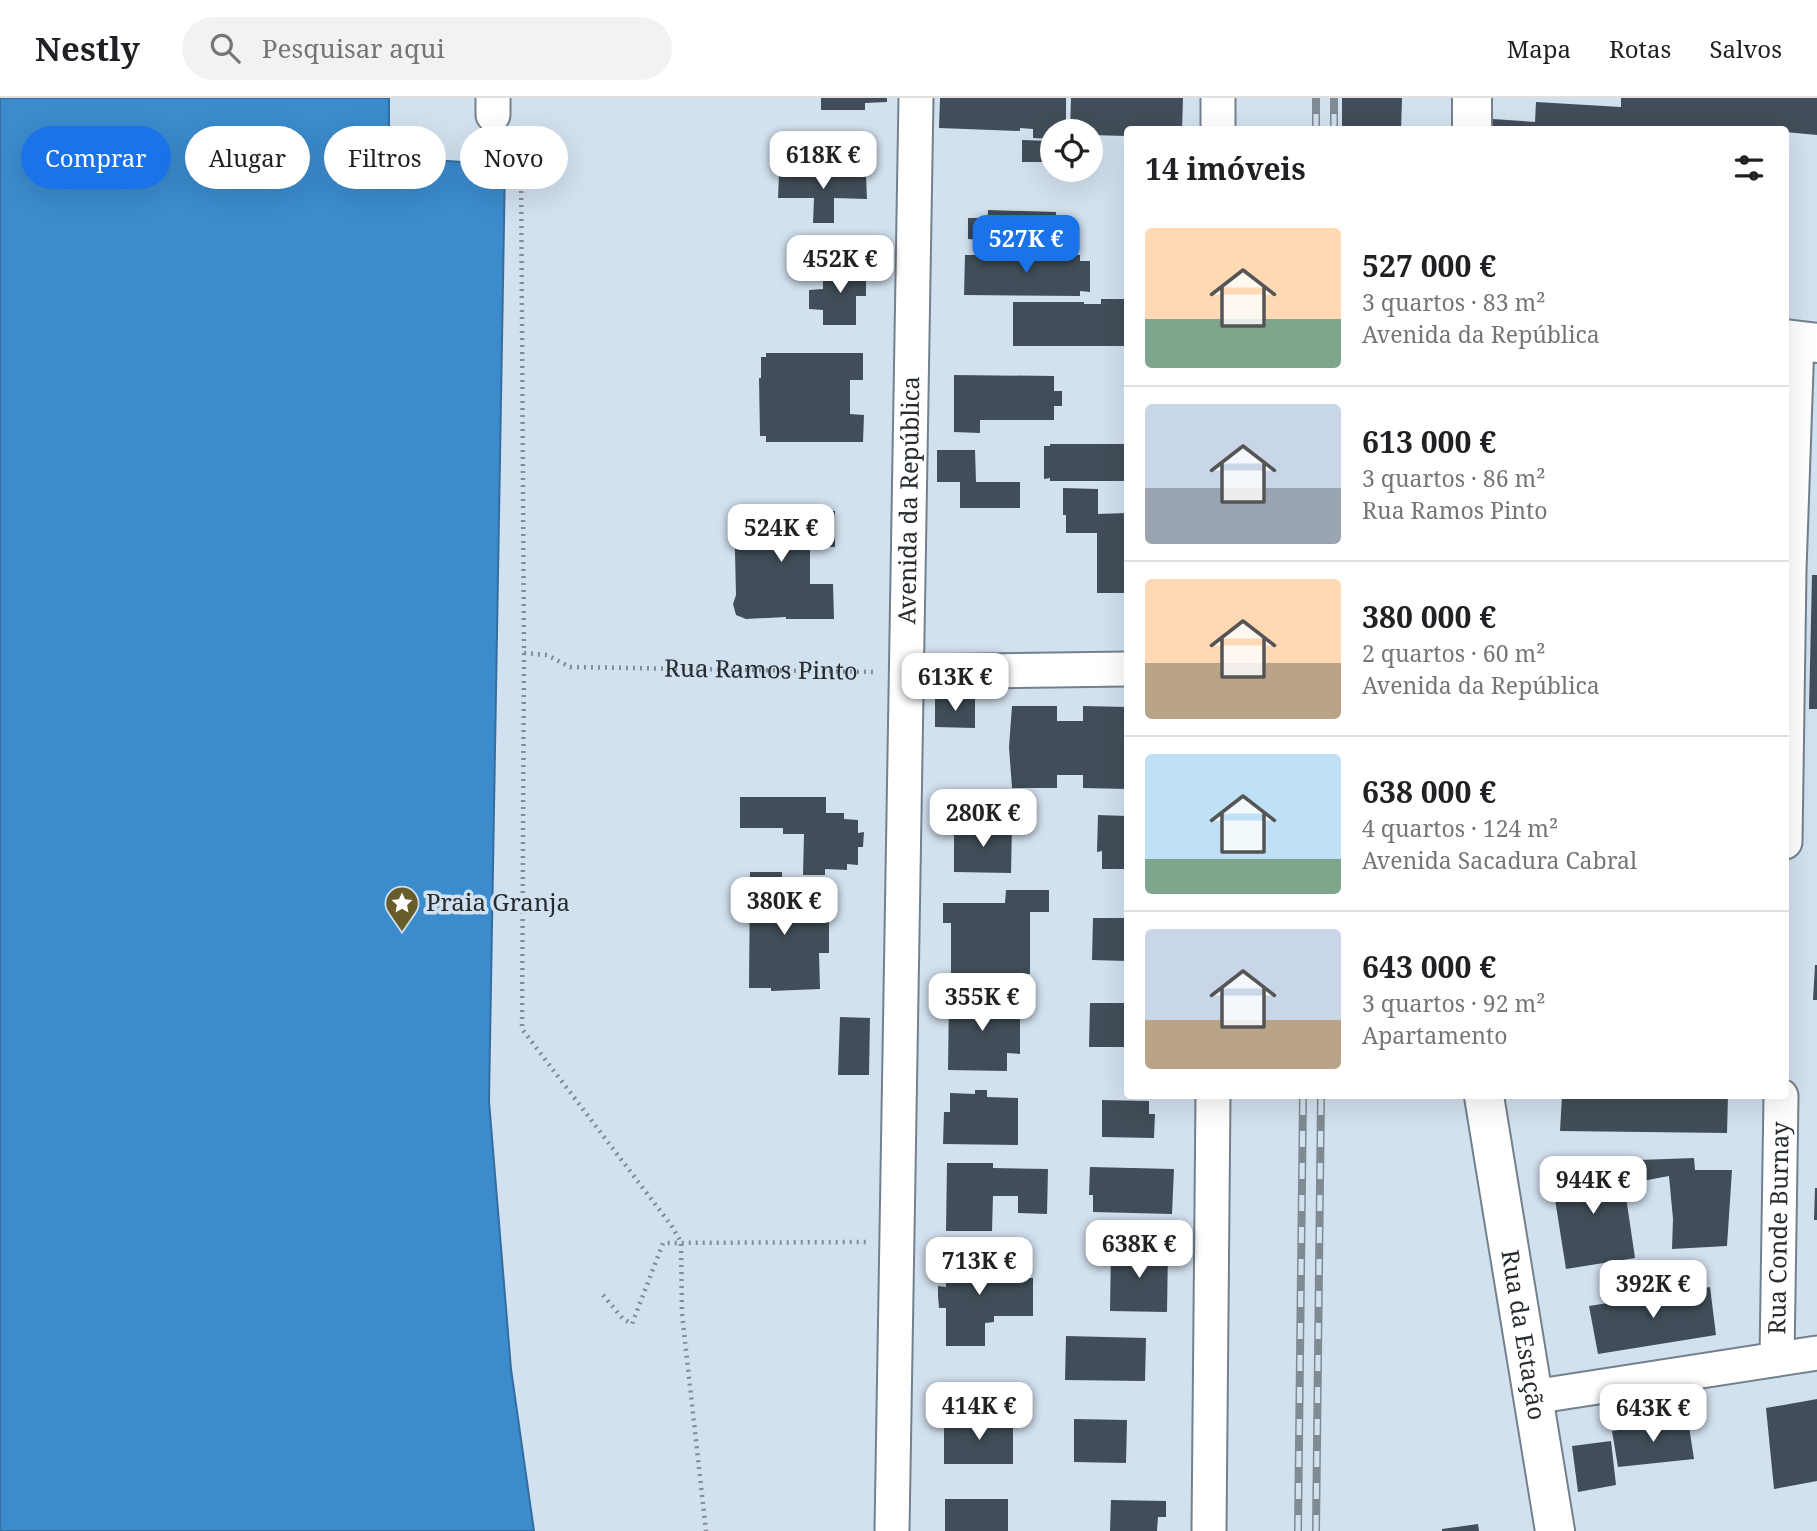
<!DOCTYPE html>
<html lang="pt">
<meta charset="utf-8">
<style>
:root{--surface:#fff;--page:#f2f2f2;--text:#202124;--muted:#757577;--line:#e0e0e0;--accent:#1a73e8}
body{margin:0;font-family:"Noto Serif",serif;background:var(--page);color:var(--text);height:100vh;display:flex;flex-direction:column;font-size:26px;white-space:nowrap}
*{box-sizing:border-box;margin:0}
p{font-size:23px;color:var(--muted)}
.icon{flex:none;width:38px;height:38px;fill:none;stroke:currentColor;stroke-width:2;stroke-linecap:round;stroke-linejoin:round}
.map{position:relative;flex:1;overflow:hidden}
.panel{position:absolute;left:1124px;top:28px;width:665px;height:973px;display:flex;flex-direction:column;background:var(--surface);border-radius:7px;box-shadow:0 7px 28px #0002}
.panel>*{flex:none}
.top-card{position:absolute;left:21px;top:28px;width:665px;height:63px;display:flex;gap:14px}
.fabs{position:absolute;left:1040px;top:21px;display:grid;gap:14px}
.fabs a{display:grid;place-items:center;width:63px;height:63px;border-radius:50%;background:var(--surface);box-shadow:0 7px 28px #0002;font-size:35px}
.price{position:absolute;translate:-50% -60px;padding:0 16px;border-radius:14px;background:#fff;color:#222;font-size:23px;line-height:46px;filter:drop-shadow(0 2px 4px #0008)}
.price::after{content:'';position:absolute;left:50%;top:42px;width:21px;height:16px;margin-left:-10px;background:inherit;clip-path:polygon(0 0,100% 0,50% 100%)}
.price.on{background:var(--accent);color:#fff}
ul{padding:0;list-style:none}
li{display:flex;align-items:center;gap:21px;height:175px;padding:0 21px}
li+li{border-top:2px solid var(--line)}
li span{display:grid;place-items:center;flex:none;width:196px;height:140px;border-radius:7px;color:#555}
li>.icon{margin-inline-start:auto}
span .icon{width:84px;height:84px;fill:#fffc;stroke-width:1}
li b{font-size:30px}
h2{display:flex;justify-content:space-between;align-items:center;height:84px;padding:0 21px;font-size:30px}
.pill{padding:0 24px;border-radius:32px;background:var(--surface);box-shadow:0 7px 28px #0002;font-size:24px;line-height:63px}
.pill.on{background:var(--accent);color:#fff}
header{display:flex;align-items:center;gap:42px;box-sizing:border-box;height:98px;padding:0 35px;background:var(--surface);border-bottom:2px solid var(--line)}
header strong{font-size:33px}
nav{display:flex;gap:38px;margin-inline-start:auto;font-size:24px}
.search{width:490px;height:63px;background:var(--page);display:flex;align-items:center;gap:18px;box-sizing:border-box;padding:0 24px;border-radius:38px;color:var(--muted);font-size:26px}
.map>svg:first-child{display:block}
.water{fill:#3b8bcd;stroke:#356e9e;stroke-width:2}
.building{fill:#414e59}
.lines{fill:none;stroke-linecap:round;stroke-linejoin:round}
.street-casing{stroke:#73818d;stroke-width:37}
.secondary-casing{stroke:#73818d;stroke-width:42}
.primary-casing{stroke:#73818d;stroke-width:42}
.path{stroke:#828c96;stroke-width:4.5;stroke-dasharray:2 5;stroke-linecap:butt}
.street{stroke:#fff;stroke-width:33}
.secondary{stroke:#fff;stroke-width:38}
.primary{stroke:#fff;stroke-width:38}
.rail-casing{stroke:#7f8a93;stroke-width:8}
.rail{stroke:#d2e1ef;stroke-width:5;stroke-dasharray:16;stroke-linecap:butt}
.path-bridge{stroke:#828c96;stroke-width:4.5;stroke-dasharray:2 5;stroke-linecap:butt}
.labels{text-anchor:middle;stroke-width:7;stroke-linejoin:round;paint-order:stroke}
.street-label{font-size:24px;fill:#272c31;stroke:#d2e1ef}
.poi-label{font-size:24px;fill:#272c31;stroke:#d2e1ef;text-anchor:start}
</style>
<header>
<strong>Nestly</strong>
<div class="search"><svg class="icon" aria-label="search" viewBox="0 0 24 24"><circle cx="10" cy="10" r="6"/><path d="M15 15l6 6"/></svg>Pesquisar aqui</div>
<nav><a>Mapa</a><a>Rotas</a><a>Salvos</a></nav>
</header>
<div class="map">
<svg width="1817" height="1433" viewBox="0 0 1817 1433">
<rect width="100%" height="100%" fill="#d2e1ef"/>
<polygon class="water" points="0,0 389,0 389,59 505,67 489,1003 511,1271 534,1433 0,1433"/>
<g class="building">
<polygon points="821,0 887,0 887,4 865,5 865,12 821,12"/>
<polygon points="940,0 1066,0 1066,33 1052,33 1052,41 1033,40 1033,31 1020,30 1020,33 939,30"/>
<polygon points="1071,0 1183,0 1182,32 1127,32 1127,38 1090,37 1090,33 1070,33"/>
<polygon points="1342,0 1402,0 1401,32 1342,32"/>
<polygon points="1621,0 1817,0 1817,37 1785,34 1785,32 1716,30 1716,32 1631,29 1631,32 1492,32 1493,21 1535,24 1536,4 1621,9"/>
<polygon points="1022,42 1052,43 1050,64 1022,64"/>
<polygon points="818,67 832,67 832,78 866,78 867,101 834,100 834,125 813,125 814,100 778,100 779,77 818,77"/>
<polygon points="988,112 1056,114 1055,144 987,142"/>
<polygon points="968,120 981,120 980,142 968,141"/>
<polygon points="965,157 1080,157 1080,163 1090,163 1090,194 1080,193 1080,198 964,197"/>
<polygon points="841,167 866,167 866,198 856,198 856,227 823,227 823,212 809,211 809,192 823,191 823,171 841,171"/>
<polygon points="1101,201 1127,201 1127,248 1013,248 1013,204 1084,204 1084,206 1101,206"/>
<polygon points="766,255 863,255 863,282 850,282 850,316 864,317 863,344 766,344 766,338 760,338 759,280 761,280 761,259 766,259"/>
<polygon points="954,277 1054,278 1054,293 1062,293 1062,308 1054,308 1054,322 980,322 980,335 954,334"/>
<polygon points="1050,346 1127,346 1127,383 1050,383 1050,380 1044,381 1044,348 1050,348"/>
<polygon points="937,352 975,352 976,384 1020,384 1020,410 960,410 960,384 937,384"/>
<polygon points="1063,390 1098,391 1098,416 1127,415 1127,495 1097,495 1097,435 1066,435 1066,417 1063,417"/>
<polygon points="734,412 835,413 835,449 810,449 810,486 833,486 834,521 786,521 786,519 746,521 736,517 733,506 736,497"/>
<polygon points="1812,477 1817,477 1817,611 1809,611"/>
<polygon points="935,601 975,601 975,630 935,629"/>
<polygon points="1012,608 1057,608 1057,623 1083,623 1083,608 1127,609 1127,691 1083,690 1083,677 1057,677 1057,690 1012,690 1009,649"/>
<polygon points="740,699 826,699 826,715 844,715 844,721 858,722 858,735 864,734 863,749 858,749 858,767 847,766 847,772 825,771 825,777 803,777 804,736 783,736 783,730 740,730"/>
<polygon points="1098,717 1127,718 1127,771 1102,771 1102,753 1097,754"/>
<polygon points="954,727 1012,727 1011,775 954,774"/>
<polygon points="750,774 782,774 782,793 793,793 793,807 820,807 819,809 824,809 824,820 829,820 829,855 819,855 820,891 771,893 771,890 749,890"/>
<polygon points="1006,792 1049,792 1049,814 1030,814 1030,876 951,875 951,825 943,825 943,805 1005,805"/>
<polygon points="1093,820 1127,820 1127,863 1092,862"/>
<polygon points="1815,867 1817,867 1817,902 1813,902"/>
<polygon points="949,898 1008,898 1007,916 1020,916 1020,956 1007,955 1007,973 948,972"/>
<polygon points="1090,905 1127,905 1127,949 1089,949"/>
<polygon points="840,919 870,920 869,977 838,977"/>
<polygon points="975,992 987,992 987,999 1018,1000 1018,1047 943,1046 944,1014 950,1014 950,995 975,996"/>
<polygon points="1562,998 1728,998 1727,1035 1560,1033"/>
<polygon points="1102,1002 1149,1003 1149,1016 1155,1016 1154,1040 1102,1039"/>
<polygon points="1694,1060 1695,1072 1732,1072 1727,1148 1672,1151 1673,1121 1669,1078 1642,1083 1638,1062"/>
<polygon points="947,1065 993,1065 993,1070 1048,1071 1047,1116 1018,1115 1018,1098 993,1098 992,1133 946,1133"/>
<polygon points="1621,1065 1635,1160 1566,1171 1551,1076"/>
<polygon points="1090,1069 1174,1071 1172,1116 1093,1114 1093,1097 1089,1097"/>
<polygon points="1815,1090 1817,1090 1817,1122 1814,1122"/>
<polygon points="1111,1149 1168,1150 1167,1214 1110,1213"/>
<polygon points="946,1150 986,1150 986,1173 994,1173 994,1180 1033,1180 1033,1218 994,1218 994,1224 985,1225 985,1248 946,1248 946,1210 939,1210 938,1199 938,1188 946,1189"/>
<polygon points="1710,1189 1716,1237 1598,1256 1589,1208"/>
<polygon points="1066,1238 1146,1240 1145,1283 1065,1282"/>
<polygon points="1817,1301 1817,1383 1774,1391 1766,1310"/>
<rect x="944" y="1321" width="69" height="45"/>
<polygon points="1074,1321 1127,1322 1126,1365 1074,1364"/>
<polygon points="1688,1322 1694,1361 1618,1369 1612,1333"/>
<polygon points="1611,1343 1616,1387 1578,1394 1572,1348"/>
<rect x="945" y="1401" width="63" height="32"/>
<polygon points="1111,1402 1166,1403 1166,1419 1158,1419 1157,1433 1110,1433"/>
<polygon points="1478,1426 1479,1433 1442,1433 1442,1431"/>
</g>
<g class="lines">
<g class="street-casing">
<g id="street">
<polyline points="493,17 493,0"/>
<polyline points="1218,32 1218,0"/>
<polyline points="907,574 1127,571"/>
<polyline points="1785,744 1789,472 1797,243"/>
<path id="s2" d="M1777,1261l4,-263"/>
<polyline points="1533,1299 1817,1255"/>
<path id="s3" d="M892,1433l24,-1433"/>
<polyline points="1209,1433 1213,998"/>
</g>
</g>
<g class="secondary-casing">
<polyline id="secondary" points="1785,241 1817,245"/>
</g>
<g class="primary-casing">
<g id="primary">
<polyline points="1472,32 1472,0"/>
<path id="s4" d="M1484,998l71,435"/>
</g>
</g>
<g class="path">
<polyline points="469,68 493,68 499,51"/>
<path id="s1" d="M524,555l23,2 23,12 305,5"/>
<polyline points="603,1197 623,1221 632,1226 663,1145 867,1144"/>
</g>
<use href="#street" class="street"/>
<use href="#secondary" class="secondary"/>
<use href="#primary" class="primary"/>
<g class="rail-casing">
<g id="rail">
<polyline points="1316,32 1316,0"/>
<polyline points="1334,32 1334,0"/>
<polyline points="1298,1433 1303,998"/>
<polyline points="1316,1433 1321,998"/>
</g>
</g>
<use href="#rail" class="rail"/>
<polyline class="path-bridge" points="521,58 524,555 522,931 671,1127 681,1144 682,1216 706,1433"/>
</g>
<defs>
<g id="sight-pin" transform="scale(1.75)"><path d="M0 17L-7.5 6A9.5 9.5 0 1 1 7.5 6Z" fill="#685d2a" stroke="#d2e1ef"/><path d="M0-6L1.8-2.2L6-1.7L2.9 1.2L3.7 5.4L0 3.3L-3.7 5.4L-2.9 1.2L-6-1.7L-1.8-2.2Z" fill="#fff"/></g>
</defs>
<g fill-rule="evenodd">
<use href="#sight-pin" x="402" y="805"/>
</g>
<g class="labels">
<g class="street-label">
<text dy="8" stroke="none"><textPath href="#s3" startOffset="1031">Avenida da República</textPath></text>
<text dy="8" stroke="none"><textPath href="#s1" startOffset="240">Rua Ramos Pinto</textPath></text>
<text dy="8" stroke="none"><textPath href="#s2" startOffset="131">Rua Conde Burnay</textPath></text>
<text dy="8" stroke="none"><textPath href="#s4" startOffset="242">Rua da Estação</textPath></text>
</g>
<g class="poi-label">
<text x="426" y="813">Praia Granja</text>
</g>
</g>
</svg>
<div class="fabs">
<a><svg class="icon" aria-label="locate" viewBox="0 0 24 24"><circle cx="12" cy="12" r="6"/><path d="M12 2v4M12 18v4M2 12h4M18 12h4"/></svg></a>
</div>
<b class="price" style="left:823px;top:93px">618K €</b>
<b class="price on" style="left:1026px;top:177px">527K €</b>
<b class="price" style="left:840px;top:197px">452K €</b>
<b class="price" style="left:781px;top:466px">524K €</b>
<b class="price" style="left:955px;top:615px">613K €</b>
<b class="price" style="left:983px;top:751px">280K €</b>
<b class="price" style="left:784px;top:839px">380K €</b>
<b class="price" style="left:982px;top:935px">355K €</b>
<b class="price" style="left:1593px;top:1118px">944K €</b>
<b class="price" style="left:1139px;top:1182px">638K €</b>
<b class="price" style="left:979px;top:1199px">713K €</b>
<b class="price" style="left:1653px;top:1222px">392K €</b>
<b class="price" style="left:979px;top:1344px">414K €</b>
<b class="price" style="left:1653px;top:1346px">643K €</b>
<div class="top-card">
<a class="pill on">Comprar</a>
<a class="pill">Alugar</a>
<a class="pill">Filtros</a>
<a class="pill">Novo</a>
</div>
<section class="panel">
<h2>14 imóveis<svg class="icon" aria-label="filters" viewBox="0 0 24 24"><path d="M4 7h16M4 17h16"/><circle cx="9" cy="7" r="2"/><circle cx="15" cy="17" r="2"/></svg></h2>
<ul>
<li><span style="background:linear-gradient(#ffd9b3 65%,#7fa58c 0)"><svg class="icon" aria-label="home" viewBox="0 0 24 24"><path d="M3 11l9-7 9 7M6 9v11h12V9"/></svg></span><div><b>527 000 €</b><p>3 quartos · 83 m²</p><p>Avenida da República</p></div></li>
<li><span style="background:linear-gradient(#c9d6e8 60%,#9aa5b1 0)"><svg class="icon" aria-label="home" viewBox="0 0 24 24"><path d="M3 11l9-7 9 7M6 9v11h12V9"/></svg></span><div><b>613 000 €</b><p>3 quartos · 86 m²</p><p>Rua Ramos Pinto</p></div></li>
<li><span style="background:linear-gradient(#ffd9b3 60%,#b9a48a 0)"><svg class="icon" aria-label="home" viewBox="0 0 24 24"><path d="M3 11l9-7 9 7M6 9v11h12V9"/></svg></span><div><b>380 000 €</b><p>2 quartos · 60 m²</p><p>Avenida da República</p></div></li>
<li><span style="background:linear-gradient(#bfe0f5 75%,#7fa58c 0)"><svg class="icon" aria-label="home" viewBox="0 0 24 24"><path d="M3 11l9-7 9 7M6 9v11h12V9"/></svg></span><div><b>638 000 €</b><p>4 quartos · 124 m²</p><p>Avenida Sacadura Cabral</p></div></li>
<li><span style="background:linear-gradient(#c9d6e8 65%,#b9a48a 0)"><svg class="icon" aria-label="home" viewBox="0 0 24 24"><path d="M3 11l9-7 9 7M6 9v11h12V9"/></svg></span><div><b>643 000 €</b><p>3 quartos · 92 m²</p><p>Apartamento</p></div></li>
</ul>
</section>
</div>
